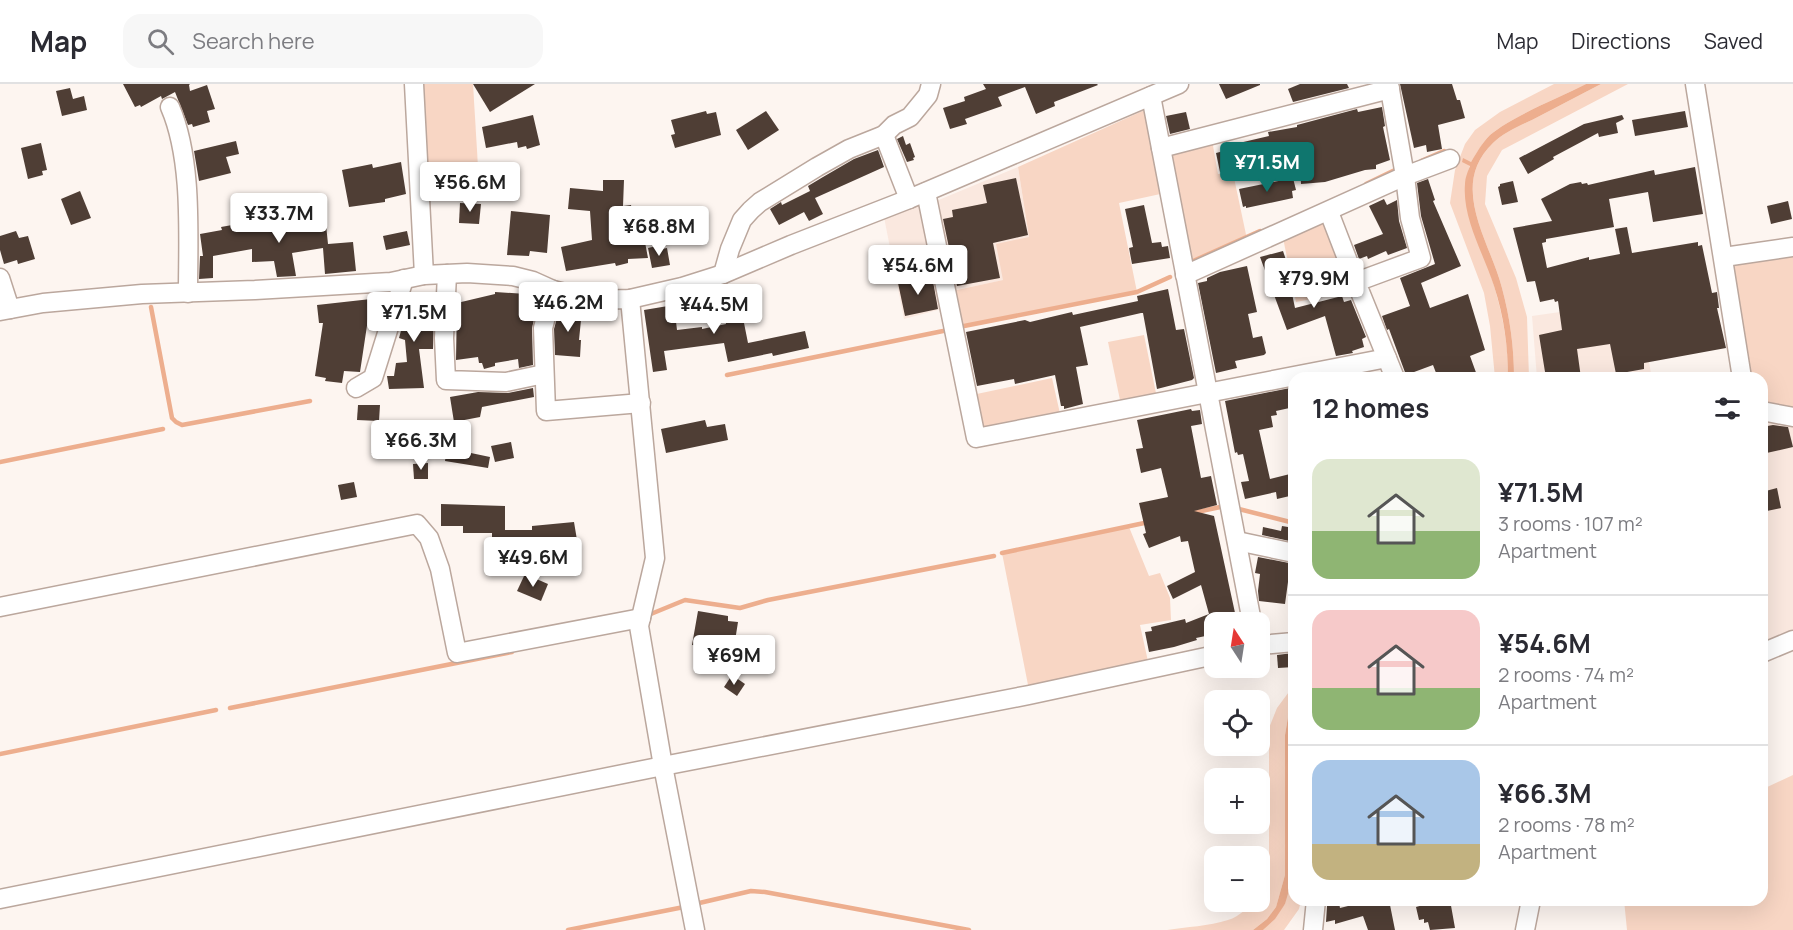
<!DOCTYPE html>
<meta charset="utf-8">
<style>
:root{--surface:#fff;--page:#f7f7f7;--text:#2b2b33;--muted:#7c7c81;--line:#e1e1e2;--accent:#0f766e}
body{margin:0;font-family:Manrope,sans-serif;background:var(--page);color:var(--text);height:100vh;display:flex;flex-direction:column;font-size:22px;white-space:nowrap}
*{box-sizing:border-box;margin:0}
p{font-size:20px;color:var(--muted)}
.icon{flex:none;width:33px;height:33px;fill:none;stroke:currentColor;stroke-width:2;stroke-linecap:round;stroke-linejoin:round}
.map{position:relative;flex:1;overflow:hidden}
.panel{position:absolute;left:1288px;top:288px;width:480px;height:534px;display:flex;flex-direction:column;background:var(--surface);border-radius:18px;box-shadow:0 6px 24px #0002}
.panel>*{flex:none}
.needle{width:39px;rotate:348deg}
.buttons{position:absolute;left:1204px;top:528px;display:grid;gap:12px}
.buttons a{display:grid;place-items:center;width:66px;height:66px;border-radius:12px;background:var(--surface);box-shadow:0 6px 24px #0002;font-size:30px}
.price{position:absolute;translate:-50% -51px;padding:0 14px;border-radius:6px;background:#fff;color:#222;font-size:20px;line-height:39px;filter:drop-shadow(0 2px 3px #0008)}
.price::after{content:'';position:absolute;left:50%;top:36px;width:18px;height:14px;margin-left:-9px;background:inherit;clip-path:polygon(0 0,100% 0,50% 100%)}
.price.on{background:var(--accent);color:#fff}
ul{padding:0;list-style:none}
li{display:flex;align-items:center;gap:18px;height:150px;padding:0 24px}
li+li{border-top:2px solid var(--line)}
li span{display:grid;place-items:center;flex:none;width:168px;height:120px;border-radius:18px;color:#555}
li>.icon{margin-inline-start:auto}
span .icon{width:72px;height:72px;fill:#fffc;stroke-width:1}
li b{font-size:26px}
h2{display:flex;justify-content:space-between;align-items:center;height:72px;padding:0 24px;font-size:26px}
header{display:flex;align-items:center;gap:36px;box-sizing:border-box;height:84px;padding:0 30px;background:var(--surface);border-bottom:2px solid var(--line)}
header strong{font-size:28px}
nav{display:flex;gap:33px;margin-inline-start:auto;font-size:21px}
.search{width:420px;height:54px;background:var(--page);display:flex;align-items:center;gap:15px;box-sizing:border-box;padding:0 21px;border-radius:18px;color:var(--muted);font-size:22px}
.map>svg:first-child{display:block}
.built{fill:#fae8df}
.green{fill:#f8d6c4}
.water{fill:#edae8e}
.lines{fill:none;stroke-linecap:round;stroke-linejoin:round}
.stream{stroke:#edae8e;stroke-width:4.5}
.building{fill:#4f3e35}
.minor-casing{stroke:#bba79d;stroke-width:21}
.minor{stroke:#fff;stroke-width:18}
</style>
<header>
<strong>Map</strong>
<div class="search"><svg class="icon" aria-label="search" viewBox="0 0 24 24"><circle cx="10" cy="10" r="6"/><path d="M15 15l6 6"/></svg>Search here</div>
<nav><a>Map</a><a>Directions</a><a>Saved</a></nav>
</header>
<div class="map">
<svg width="1793" height="846" viewBox="0 0 1793 846">
<rect width="100%" height="100%" fill="#fdf5f0"/>
<g class="built">
<polygon points="1018,83 1029,153 1004,196 951,207 934,118"/>
<polygon points="924,120 945,224 904,235 884,133"/>
<polygon points="1637,217 1652,294 1537,294 1532,232"/>
<polygon points="1763,333 1793,340 1793,546 1763,559"/>
</g>
<g class="green">
<polygon points="421,0 473,0 480,116 429,113"/>
<path d="M1554,0h32c-27,14 -74,32 -96,51 -8,8 -13,18 -19,27l-9,-1 8,4 -5,18 1,19c20,61 43,111 42,176h-13l-5,-52 -6,-33 -34,-90 5,-33 10,-26 10,-14 25,-18z"/>
<path d="M1601,0h27l-126,66 -15,26 -2,28 31,74 11,39 2,61h-15c0,-31 -4,-60 -12,-90 -12,-47 -54,-102 -9,-145 10,-10 26,-17 39,-23 23,-12 46,-24 69,-36z"/>
<polygon points="1147,25 1165,109 1119,119 1137,208 959,243 952,207 1003,196 996,160 1029,153 1018,83"/>
<polygon points="1212,56 1218,90 1233,89 1248,160 1188,185 1168,72"/>
<polygon points="1324,135 1353,207 1296,218 1283,154"/>
<polygon points="1793,170 1793,329 1763,322 1762,294 1747,294 1729,185 1735,179"/>
<polygon points="1144,251 1157,314 1121,321 1108,258"/>
<polygon points="1052,294 1061,334 980,350 972,311"/>
<polygon points="1129,443 1149,492 1160,489 1170,514 1171,536 1140,541 1149,582 1029,606 1002,469"/>
<path d="M1294,601v22l-6,10 -3,18v140l-9,32 -9,12 -14,11h-86c19,-3 42,-4 61,-10 12,-3 21,-16 32,-18v-5l9,-16v-153l8,-20z"/>
<polygon points="1294,642 1294,816 1301,816 1299,825 1284,846 1263,846 1285,820 1292,651"/>
<polygon points="1793,691 1793,846 1627,846 1624,816 1762,816 1763,705"/>
</g>
<g class="water">
<path d="M1586,0h15c-23,12 -46,24 -69,36 -13,6 -29,13 -39,23 -45,43 -3,98 9,145 8,30 12,59 12,90h-6c0,-32 -4,-61 -14,-92 -10,-32 -32,-67 -29,-102 0,-6 3,-13 5,-18l-8,-4 1,-4 8,4c6,-10 11,-19 19,-27 22,-19 69,-37 96,-51z"/>
<polygon points="1294,623 1294,642 1292,651 1293,792 1285,820 1275,835 1263,846 1253,846 1267,835 1276,823 1285,791 1285,651 1288,633"/>
</g>
<g class="lines">
<g class="stream">
<polyline points="1421,77 1444,67"/>
<polyline points="1366,100 1397,85"/>
<polyline points="1191,178 1260,147"/>
<polyline points="151,223 172,334 176,338 182,341 310,317"/>
<polyline points="959,243 1137,208 1170,193"/>
<polyline points="727,291 948,246"/>
<polyline points="0,378 163,345"/>
<polyline points="1235,424 1294,439"/>
<polyline points="1192,429 1225,422"/>
<polyline points="1002,469 1149,438"/>
<polyline points="646,532 685,516 740,524 768,516 994,472"/>
<polyline points="230,624 512,568"/>
<polyline points="0,670 216,626"/>
<polyline points="695,820 751,807 765,808 969,846"/>
<polyline points="568,846 684,823"/>
</g>
</g>
<g class="building">
<polygon points="123,0 190,0 189,1 190,7 207,1 215,25 207,27 210,38 193,43 192,40 188,41 175,8 162,15 161,12 141,23 140,21 135,23"/>
<polygon points="473,0 535,0 490,28"/>
<polygon points="983,0 1097,0 1098,1 1054,18 1055,22 1036,30 1025,3 998,13 1002,22 965,35 967,40 950,45 943,24 965,17 964,13 986,5"/>
<polygon points="1219,0 1260,0 1260,1 1226,15"/>
<polygon points="1300,0 1347,0 1349,4 1293,18 1288,5"/>
<polygon points="1400,0 1452,0 1457,16 1460,16 1465,34 1438,41 1442,65 1427,68 1426,61 1414,64"/>
<polygon points="70,4 73,15 84,12 87,26 62,32 56,7"/>
<polygon points="1382,23 1385,42 1383,43 1390,76 1376,81 1376,85 1365,86 1325,98 1301,100 1299,64 1265,67 1265,69 1238,76 1239,83 1220,88 1216,69 1240,63 1239,59 1269,52 1268,48 1297,43 1297,41 1357,25 1358,28"/>
<polygon points="706,27 707,30 716,28 721,51 675,64 671,51 675,50 671,36"/>
<polygon points="766,27 779,46 748,66 736,46"/>
<polygon points="1685,27 1688,43 1635,52 1632,36"/>
<polygon points="1186,28 1190,45 1170,50 1166,32"/>
<polygon points="533,31 540,61 527,65 526,62 518,64 517,58 486,64 482,43"/>
<polygon points="1622,31 1624,35 1616,39 1618,49 1599,53 1598,49 1553,73 1554,75 1528,90 1519,74 1584,40"/>
<polygon points="903,52 906,61 910,59 915,73 913,74 914,76 907,78 897,55"/>
<polygon points="236,57 239,70 226,73 231,89 199,97 194,67"/>
<polygon points="41,59 47,86 42,87 43,91 28,95 21,64"/>
<polygon points="878,66 884,83 815,114 823,130 809,137 804,128 779,141 770,125 781,118 782,121 810,107 808,102 823,93 854,75"/>
<polygon points="401,78 406,110 385,115 385,118 349,123 342,86 372,80 373,84"/>
<polygon points="1695,83 1703,130 1653,138 1648,108 1609,115 1614,143 1546,155 1546,158 1542,159 1547,184 1589,173 1589,176 1620,170 1615,145 1627,143 1632,169 1698,158 1698,162 1702,161 1712,209 1717,208 1719,224 1717,224 1726,264 1644,279 1644,285 1616,290 1610,260 1577,265 1581,294 1546,294 1539,251 1562,246 1558,217 1555,218 1554,215 1540,218 1535,197 1527,198 1513,144 1552,137 1541,115 1570,100 1581,98 1582,100 1587,99 1588,101 1654,86 1655,91"/>
<polygon points="1016,94 1028,151 993,159 1000,194 957,202 943,135 953,133 952,126 987,119 983,101"/>
<polygon points="1293,94 1296,106 1292,107 1293,114 1246,124 1246,122 1243,123 1239,105"/>
<polygon points="1428,95 1435,116 1433,117 1461,182 1421,199 1430,224 1468,210 1485,266 1470,272 1478,294 1438,294 1433,281 1406,291 1389,245 1387,246 1382,232 1410,222 1400,194 1435,180 1421,132 1417,99"/>
<polygon points="603,96 624,96 623,122 631,121 638,155 644,153 648,174 628,175 628,179 616,182 615,179 566,187 561,163 592,156 590,127 568,125 570,104 603,107"/>
<polygon points="1513,97 1518,118 1502,121 1498,103 1500,102 1500,100"/>
<polygon points="80,107 91,134 71,141 61,115"/>
<polygon points="1384,115 1387,121 1397,116 1399,137 1407,164 1388,171 1386,167 1368,175 1367,172 1359,175 1354,161 1383,150 1369,122"/>
<polygon points="1788,117 1792,135 1771,140 1767,122"/>
<polygon points="320,118 325,131 328,160 353,158 356,187 325,190 323,164 292,169 296,192 277,193 274,177 252,178 252,165 213,172 213,194 199,195 200,172 203,172 200,150 222,146 221,143 266,135 267,142 300,138 299,135 304,134 301,122"/>
<polygon points="460,119 481,120 479,140 459,139"/>
<polygon points="1144,121 1152,159 1161,158 1162,163 1168,162 1170,174 1132,180 1129,164 1133,163 1125,125"/>
<polygon points="511,127 550,131 547,169 530,167 529,172 507,171"/>
<polygon points="16,147 19,154 28,152 35,175 18,180 17,176 4,180 0,166 0,152"/>
<polygon points="407,147 410,161 386,166 383,152"/>
<polygon points="661,161 662,165 667,164 670,181 652,184 648,164"/>
<polygon points="1283,167 1289,185 1287,186 1295,224 1342,212 1344,218 1351,216 1366,253 1362,255 1364,263 1352,267 1353,269 1336,272 1325,232 1287,246 1260,173"/>
<polygon points="1247,182 1257,228 1248,230 1253,254 1262,252 1266,269 1264,271 1235,277 1237,284 1216,289 1198,199 1207,197 1207,194 1220,188"/>
<polygon points="932,192 938,225 905,232 898,199"/>
<polygon points="1168,205 1176,246 1184,245 1194,294 1192,296 1157,305 1143,229 1141,229 1080,243 1088,281 1076,283 1083,320 1064,325 1064,322 1061,322 1055,291 1015,300 1014,295 977,302 966,248 1025,236 1030,238 1072,228 1073,231 1138,217 1137,212"/>
<polygon points="495,208 526,210 525,213 539,214 532,244 533,281 519,284 518,275 495,279 495,282 484,285 482,279 479,279 478,273 456,276 457,219 495,210"/>
<polygon points="752,208 754,221 741,224 748,259 805,247 809,264 773,272 772,269 728,278 724,259 664,267 667,286 653,288 644,226 674,221 677,246 702,243 702,245 726,240 722,214"/>
<polygon points="411,210 431,213 429,226 434,225 433,265 419,265 424,304 389,305 387,292 394,292 396,279 407,278 405,256 399,254"/>
<polygon points="371,215 360,288 344,287 342,299 325,297 326,294 315,292 323,239 319,239 317,221"/>
<polygon points="560,223 582,226 579,256 581,256 580,273 555,271 554,245"/>
<polygon points="533,304 534,313 482,323 480,333 454,338 450,313 478,308 508,309"/>
<polygon points="1290,304 1294,323 1276,327 1277,331 1271,332 1273,343 1259,346 1270,395 1294,389 1294,411 1277,415 1276,408 1245,415 1241,398 1249,397 1243,370 1238,371 1237,368 1235,369 1225,317"/>
<polygon points="358,321 380,321 379,337 357,336"/>
<polygon points="1191,325 1192,327 1200,326 1202,340 1191,342 1201,394 1211,392 1217,421 1194,427 1214,432 1237,538 1215,538 1215,550 1196,554 1197,556 1174,563 1149,568 1145,548 1152,547 1151,543 1185,535 1186,539 1209,530 1201,501 1173,515 1167,502 1195,488 1188,457 1181,458 1180,452 1149,464 1143,450 1146,449 1139,419 1168,413 1161,384 1141,389 1136,365 1143,364 1137,336"/>
<polygon points="705,336 707,343 725,340 728,356 666,369 661,345"/>
<polygon points="1773,341 1788,343 1793,363 1762,370 1762,343"/>
<polygon points="373,351 392,354 391,373 371,370"/>
<polygon points="511,358 514,374 495,378 491,362"/>
<polygon points="447,364 490,373 488,384 445,377"/>
<polygon points="428,379 428,395 414,395 413,380"/>
<polygon points="354,398 357,413 341,416 338,401"/>
<polygon points="1777,404 1781,424 1762,428 1762,408"/>
<polygon points="441,420 505,422 505,446 532,446 532,442 574,438 577,456 574,456 575,460 551,464 549,470 532,472 533,470 524,471 522,461 492,461 492,449 463,449 463,442 441,442"/>
<polygon points="1282,442 1294,444 1294,458 1262,451 1263,443 1281,447"/>
<polygon points="1258,473 1294,480 1294,499 1288,498 1285,520 1259,517 1258,507 1260,490 1255,489"/>
<polygon points="525,490 548,500 541,517 517,507"/>
<polygon points="698,527 728,532 728,537 738,538 735,557 709,553 707,563 692,561"/>
<polygon points="744,554 760,564 746,586 730,576"/>
<polygon points="1293,569 1294,583 1278,584 1277,571"/>
<polygon points="732,591 745,600 737,612 724,603"/>
<polygon points="1372,816 1387,816 1388,821 1390,821 1395,846 1368,846 1363,832 1335,840 1335,836 1326,838 1327,822 1339,819 1340,824"/>
<polygon points="1422,816 1450,816 1455,844 1430,846 1428,838 1424,839 1424,835 1419,836 1416,823 1423,821"/>
</g>
<g class="lines">
<g class="minor-casing">
<g id="minor">
<polyline points="414,0 424,191"/>
<polyline points="1389,0 1405,92 1410,134 1421,174 1356,198 1395,294"/>
<polyline points="1695,0 1742,294"/>
<polyline points="1151,12 1252,538"/>
<path d="M170,23c23,53 18,130 18,186"/>
<polyline points="884,51 909,115"/>
<polyline points="1161,64 1390,5"/>
<polyline points="926,108 976,354 1387,274"/>
<polyline points="1329,128 1356,198"/>
<polyline points="1724,173 1793,163"/>
<polyline points="447,190 444,254 446,296 506,298 544,290"/>
<polyline points="723,190 730,165 742,136 751,126 760,118 817,83 849,65 884,51 894,41 910,33 928,11 931,0"/>
<polyline points="1185,191 1405,92 1450,75"/>
<polyline points="0,194 10,225"/>
<polyline points="553,206 543,244 546,327 641,319"/>
<polyline points="630,215 655,474 639,542 663,682 695,846"/>
<polyline points="0,227 43,219 142,210 255,206 391,198 424,191 467,189 513,192 533,197 553,206 593,216 630,215 682,203 723,190 791,161 909,115 1179,0"/>
<polyline points="356,304 373,294 404,195"/>
<polyline points="1762,327 1793,333"/>
<polyline points="1237,457 1294,469"/>
<polyline points="0,523 417,440 429,454 440,485 457,569 641,534"/>
<polyline points="1260,561 1294,558"/>
<polyline points="1762,569 1793,556"/>
<polyline points="0,815 663,682 1029,611 1215,571"/>
<polyline points="1313,846 1316,816"/>
<polyline points="1525,846 1531,816"/>
</g>
</g>
<use href="#minor" class="minor"/>
</g>
</svg>
<div class="buttons">
<a><svg class="needle" viewBox="-14 -14 28 28"><path d="M0-13l5 13h-10z" fill="#e53935"/><path d="M0 13l5-13h-10z" fill="#7c7c81"/></svg></a>
<a><svg class="icon" aria-label="locate" viewBox="0 0 24 24"><circle cx="12" cy="12" r="6"/><path d="M12 2v4M12 18v4M2 12h4M18 12h4"/></svg></a>
<a>+</a>
<a>−</a>
</div>
<b class="price on" style="left:1267px;top:109px">¥71.5M</b>
<b class="price" style="left:470px;top:129px">¥56.6M</b>
<b class="price" style="left:279px;top:160px">¥33.7M</b>
<b class="price" style="left:659px;top:173px">¥68.8M</b>
<b class="price" style="left:918px;top:212px">¥54.6M</b>
<b class="price" style="left:1314px;top:225px">¥79.9M</b>
<b class="price" style="left:568px;top:249px">¥46.2M</b>
<b class="price" style="left:714px;top:251px">¥44.5M</b>
<b class="price" style="left:414px;top:259px">¥71.5M</b>
<b class="price" style="left:421px;top:387px">¥66.3M</b>
<b class="price" style="left:533px;top:504px">¥49.6M</b>
<b class="price" style="left:734px;top:602px">¥69M</b>
<section class="panel">
<h2>12 homes<svg class="icon" aria-label="filters" viewBox="0 0 24 24"><path d="M4 7h16M4 17h16"/><circle cx="9" cy="7" r="2"/><circle cx="15" cy="17" r="2"/></svg></h2>
<ul>
<li><span style="background:linear-gradient(#dfe7d0 60%,#8fb573 0)"><svg class="icon" aria-label="home" viewBox="0 0 24 24"><path d="M3 11l9-7 9 7M6 9v11h12V9"/></svg></span><div><b>¥71.5M</b><p>3 rooms · 107 m²</p><p>Apartment</p></div></li>
<li><span style="background:linear-gradient(#f6c9c9 65%,#8fb573 0)"><svg class="icon" aria-label="home" viewBox="0 0 24 24"><path d="M3 11l9-7 9 7M6 9v11h12V9"/></svg></span><div><b>¥54.6M</b><p>2 rooms · 74 m²</p><p>Apartment</p></div></li>
<li><span style="background:linear-gradient(#a9c7e8 70%,#c2b280 0)"><svg class="icon" aria-label="home" viewBox="0 0 24 24"><path d="M3 11l9-7 9 7M6 9v11h12V9"/></svg></span><div><b>¥66.3M</b><p>2 rooms · 78 m²</p><p>Apartment</p></div></li>
</ul>
</section>
</div>
